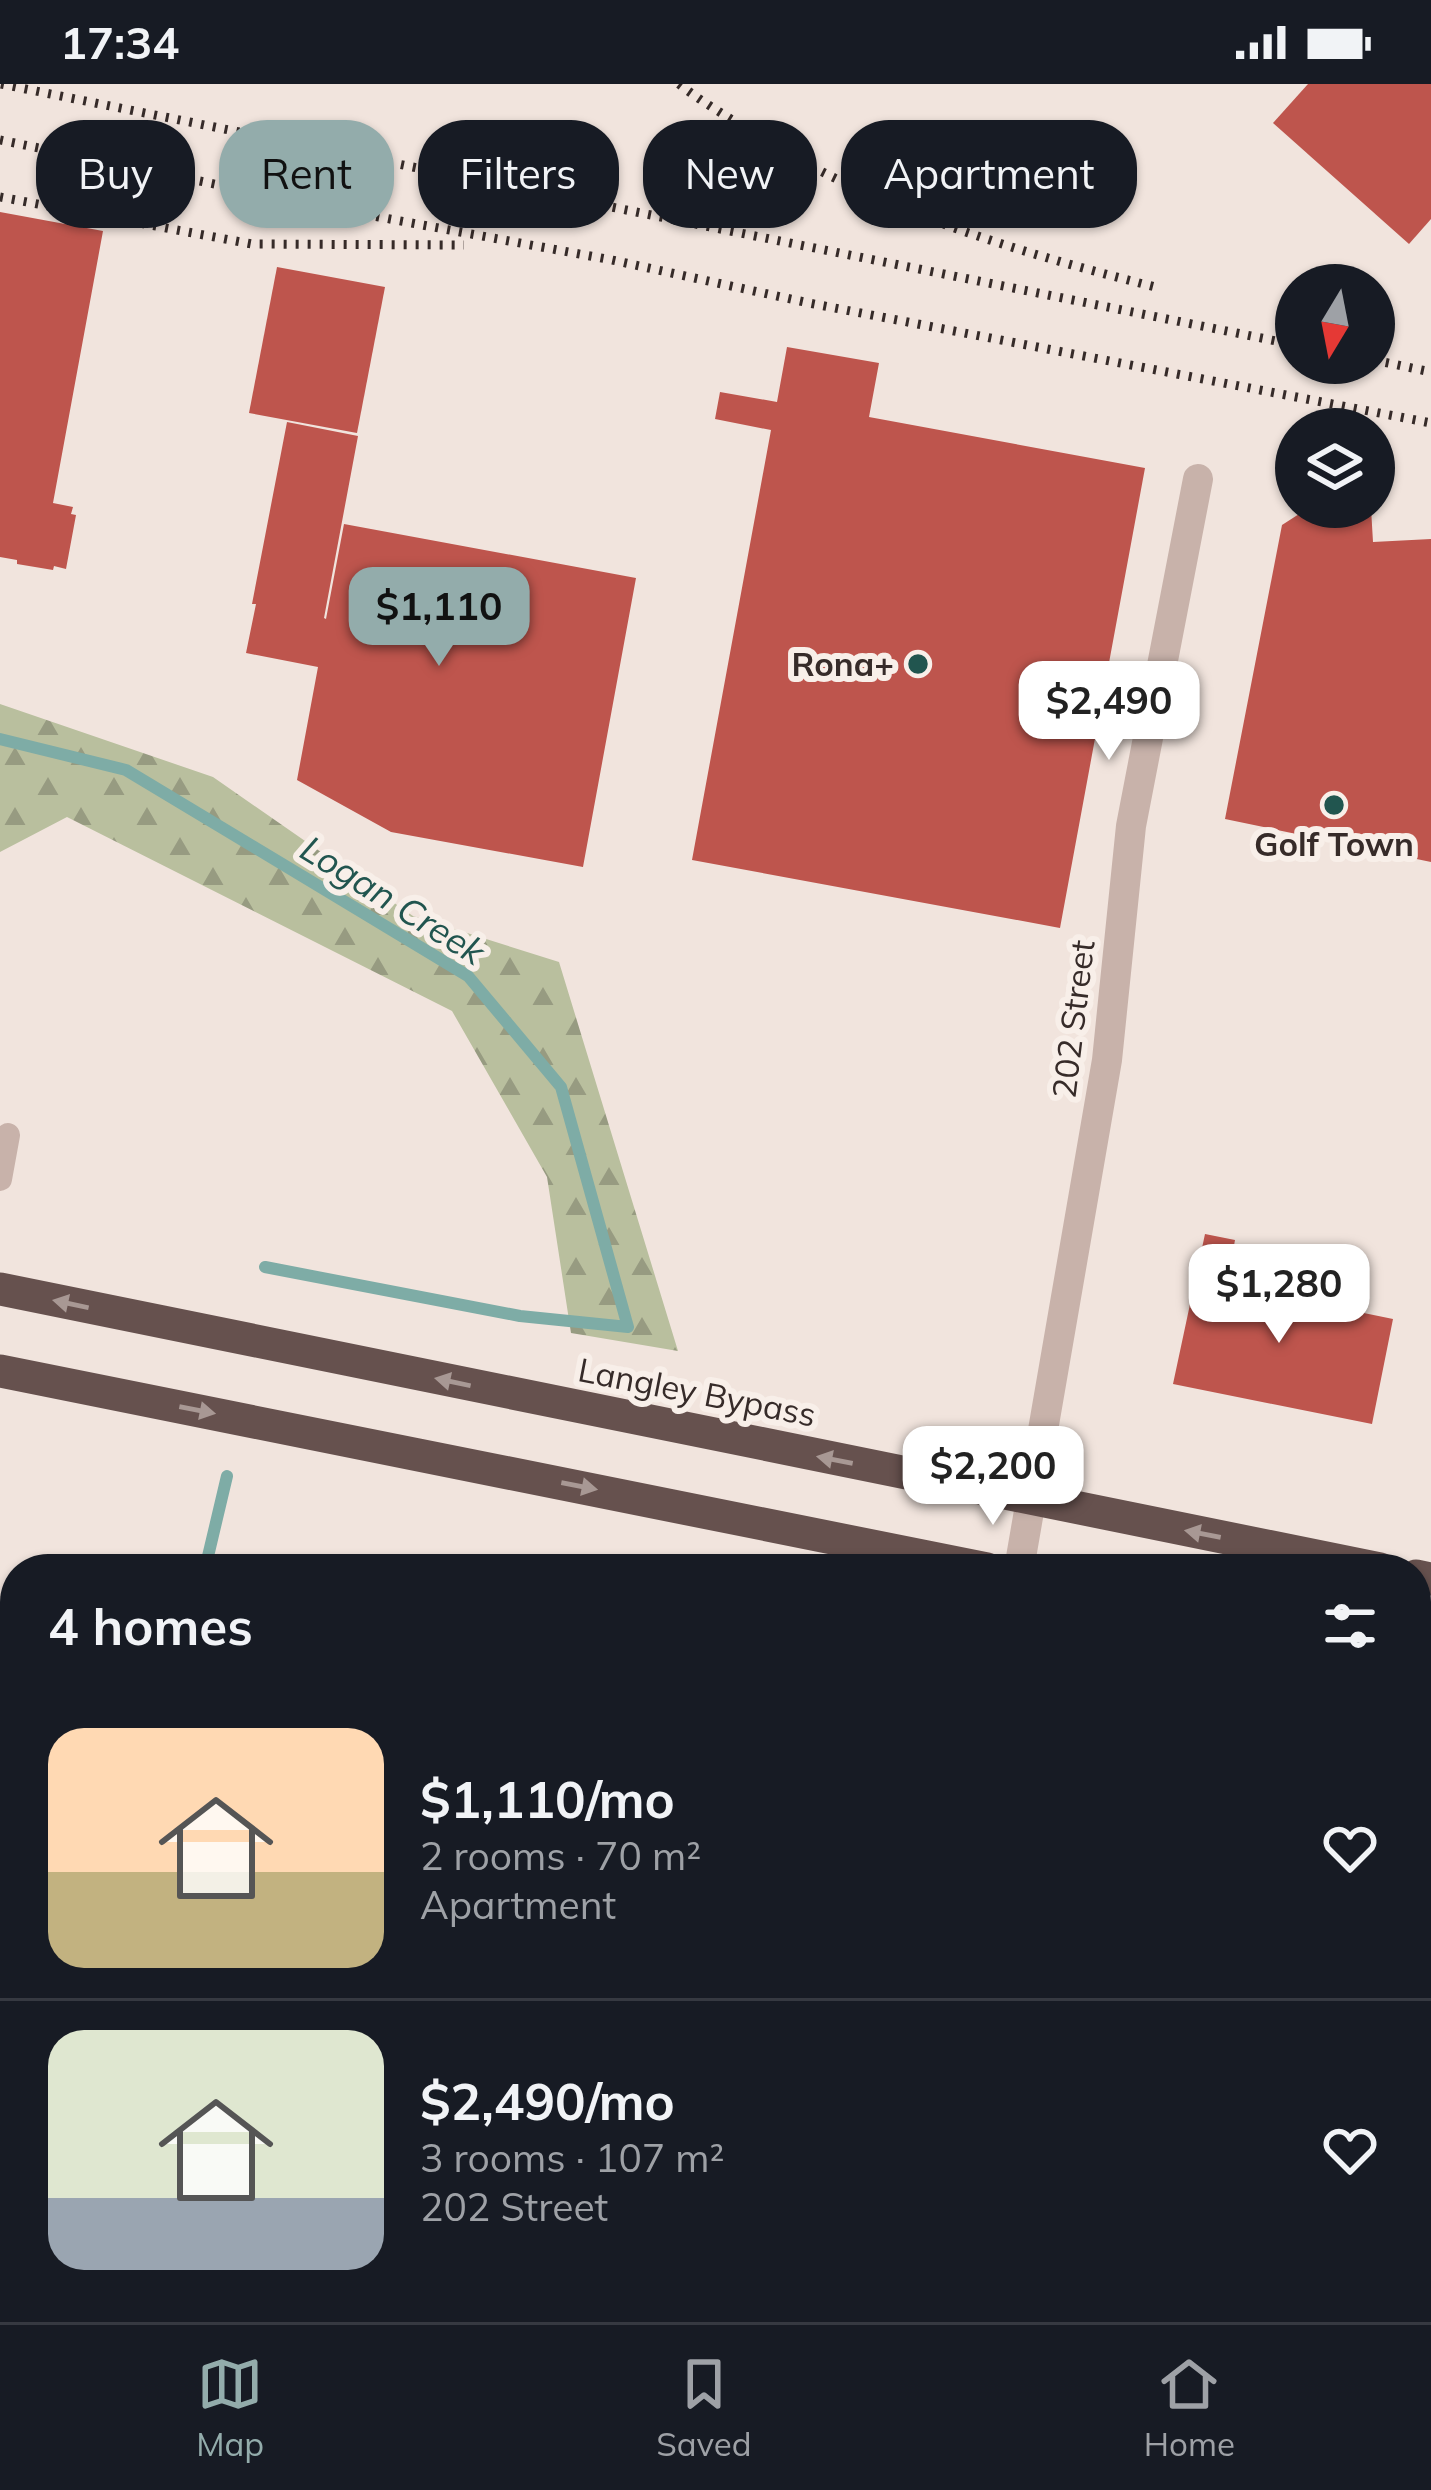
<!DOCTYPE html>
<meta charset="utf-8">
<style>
:root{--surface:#171b24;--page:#20242c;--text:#f1f3f6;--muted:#9ea1a6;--line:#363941;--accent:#93acab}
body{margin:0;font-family:Mulish,sans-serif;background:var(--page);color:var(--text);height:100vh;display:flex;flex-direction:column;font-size:45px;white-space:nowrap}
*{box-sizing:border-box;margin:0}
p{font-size:39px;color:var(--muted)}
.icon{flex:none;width:66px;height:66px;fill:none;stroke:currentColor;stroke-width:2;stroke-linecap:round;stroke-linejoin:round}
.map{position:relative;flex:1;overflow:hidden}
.panel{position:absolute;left:0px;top:1470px;width:1431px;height:768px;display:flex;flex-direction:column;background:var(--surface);border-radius:48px 48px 0 0;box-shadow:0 3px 9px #0004}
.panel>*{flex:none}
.banner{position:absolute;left:36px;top:36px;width:1359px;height:108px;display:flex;gap:24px}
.needle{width:78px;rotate:190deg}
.controls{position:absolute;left:1275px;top:180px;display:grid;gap:24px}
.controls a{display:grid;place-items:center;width:120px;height:120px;border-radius:50%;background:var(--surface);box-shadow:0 3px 9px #0004;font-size:60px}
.price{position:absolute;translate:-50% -102px;padding:0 27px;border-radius:24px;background:#fff;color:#222;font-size:39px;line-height:78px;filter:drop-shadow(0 3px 6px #0008)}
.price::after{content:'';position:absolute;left:50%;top:72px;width:36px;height:27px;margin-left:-18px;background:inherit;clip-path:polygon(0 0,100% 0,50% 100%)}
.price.current{background:var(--accent);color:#111}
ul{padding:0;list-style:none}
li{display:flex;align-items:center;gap:36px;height:300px;padding:0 48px}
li+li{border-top:3px solid var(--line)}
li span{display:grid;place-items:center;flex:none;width:336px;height:240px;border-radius:36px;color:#555}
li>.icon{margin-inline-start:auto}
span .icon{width:144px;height:144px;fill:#fffc;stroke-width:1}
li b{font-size:51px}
h2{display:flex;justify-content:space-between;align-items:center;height:144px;padding:0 48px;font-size:51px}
.chip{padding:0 42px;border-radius:48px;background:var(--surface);box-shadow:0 3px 9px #0004;font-size:42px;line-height:108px}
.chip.current{background:var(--accent);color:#111}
.status{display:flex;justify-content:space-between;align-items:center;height:84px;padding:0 60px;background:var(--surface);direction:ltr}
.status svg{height:33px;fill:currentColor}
.dock{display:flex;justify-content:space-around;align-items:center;height:168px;border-top:3px solid var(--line);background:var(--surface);font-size:33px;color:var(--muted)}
.dock a{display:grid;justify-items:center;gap:6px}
.dock .current{color:var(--accent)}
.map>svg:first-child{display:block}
.forest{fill:url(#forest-firs)}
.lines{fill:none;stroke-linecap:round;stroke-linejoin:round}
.stream{stroke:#7eaca6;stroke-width:12}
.building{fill:#be554d}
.service{stroke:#c8b2aa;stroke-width:24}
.minor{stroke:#c8b2aa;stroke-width:30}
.trunk{stroke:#66514e;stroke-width:33}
.rail{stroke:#362b29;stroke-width:9;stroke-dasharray:3 9;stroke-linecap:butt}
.oneway{fill:#a89894}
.poi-dot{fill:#21554f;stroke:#f8efe9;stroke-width:4.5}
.labels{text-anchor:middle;stroke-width:12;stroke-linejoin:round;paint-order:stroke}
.poi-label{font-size:33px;font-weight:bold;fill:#362b29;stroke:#f8efe9;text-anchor:end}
.street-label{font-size:33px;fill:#362b29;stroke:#f8efe9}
.water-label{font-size:36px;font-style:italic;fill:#21554f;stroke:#f8efe9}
</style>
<div class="status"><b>17:34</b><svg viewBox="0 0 49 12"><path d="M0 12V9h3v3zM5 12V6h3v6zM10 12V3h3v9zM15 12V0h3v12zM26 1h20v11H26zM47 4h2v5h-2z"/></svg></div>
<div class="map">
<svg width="1431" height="2238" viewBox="0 0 1431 2238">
<defs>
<pattern id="forest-firs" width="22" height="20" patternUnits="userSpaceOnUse" patternTransform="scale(3)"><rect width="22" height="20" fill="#b9bf9e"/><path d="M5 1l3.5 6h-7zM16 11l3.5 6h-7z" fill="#979b81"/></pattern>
</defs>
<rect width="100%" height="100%" fill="#f1e4dd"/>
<polygon class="forest" points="0,620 213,693 413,832 559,878 678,1267 571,1249 547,1093 452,927 67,733 0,768"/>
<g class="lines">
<g class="stream">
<polyline points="0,655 126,686 468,892 561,1003 628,1243 520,1232 265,1183"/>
<polyline points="205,1485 227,1392"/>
<polyline points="137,2238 146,2223"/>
<polyline points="1082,2238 1085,2223"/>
</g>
</g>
<g class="building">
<polygon points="1308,0 1431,0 1431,135 1409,160 1273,39"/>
<polygon points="0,128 103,147 53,419 73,423 71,430 76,431 66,485 54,482 53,486 17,480 17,476 0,473"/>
<polygon points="277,183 385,203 357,349 249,329"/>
<polygon points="787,263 879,279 869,333 1145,384 1060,844 692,776 771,346 715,335 720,308 777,318"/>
<polygon points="287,338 358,352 324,534 326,535 344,440 636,494 583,783 391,748 297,696 318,583 246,569 256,520 252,520"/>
<polygon points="1310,423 1371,424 1373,458 1431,455 1431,778 1225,735 1282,441"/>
<polygon points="1205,1150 1235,1156 1227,1201 1393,1235 1372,1340 1173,1300"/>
<polygon points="1422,1722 1431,1724 1431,1893 1416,1890 1416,1726 1421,1727"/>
</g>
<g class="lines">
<g class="service">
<polyline points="0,1095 8,1051"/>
<polyline points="1416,1590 1431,1600"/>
</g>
<polyline class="minor" points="1019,1485 1107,976 1131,742 1198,395"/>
<g class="trunk">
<polyline points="0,1205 1380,1485"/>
<polyline points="0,1287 987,1485"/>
<polyline points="1416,1492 1431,1495"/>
<polyline points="1416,1567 1431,1570"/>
</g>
<g class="rail">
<polyline points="1,0 1296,261"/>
<path d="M679,0c24,19 51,34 77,51 126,77 261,117 403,153"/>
<polyline points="0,56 341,126 612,176 809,219 1431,339"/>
<polyline points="0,113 252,160 464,161"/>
<polyline points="1374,276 1431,288"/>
</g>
</g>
<defs><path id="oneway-solid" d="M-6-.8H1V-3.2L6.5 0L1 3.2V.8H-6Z" transform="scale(3)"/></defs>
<g class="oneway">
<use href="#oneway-solid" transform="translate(71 1220) rotate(-168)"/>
<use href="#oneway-solid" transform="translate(453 1298) rotate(-168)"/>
<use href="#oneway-solid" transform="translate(197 1326) rotate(11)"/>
<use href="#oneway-solid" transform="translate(835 1376) rotate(-169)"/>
<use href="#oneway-solid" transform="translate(579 1402) rotate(11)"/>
<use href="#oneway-solid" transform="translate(1203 1450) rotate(-169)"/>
</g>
<g class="poi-dot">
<circle cx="918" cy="580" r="12"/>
<circle cx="1334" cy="721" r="12"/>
</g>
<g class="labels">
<g class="poi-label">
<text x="894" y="592">Rona+</text>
<text x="1334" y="772" text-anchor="middle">Golf Town</text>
</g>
<g class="street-label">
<text transform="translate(1073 935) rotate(-83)" y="12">202 Street</text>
<text transform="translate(697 1308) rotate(11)" y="12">Langley Bypass</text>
</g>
<g class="water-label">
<text transform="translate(393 816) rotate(32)" y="13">Logan Creek</text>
</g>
</g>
</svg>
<div class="controls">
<a><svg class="needle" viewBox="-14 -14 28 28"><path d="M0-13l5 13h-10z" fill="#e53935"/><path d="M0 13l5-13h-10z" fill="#9ea1a6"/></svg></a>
<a><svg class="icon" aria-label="layers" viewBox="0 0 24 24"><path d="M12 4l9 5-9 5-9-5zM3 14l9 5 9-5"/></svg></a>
</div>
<b class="price current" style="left:439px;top:585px">$1,110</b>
<b class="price" style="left:1109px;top:679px">$2,490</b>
<b class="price" style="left:1279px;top:1262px">$1,280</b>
<b class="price" style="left:993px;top:1444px">$2,200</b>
<div class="banner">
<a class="chip">Buy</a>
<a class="chip current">Rent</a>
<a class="chip">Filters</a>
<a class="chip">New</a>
<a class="chip">Apartment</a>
</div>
<section class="panel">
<h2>4 homes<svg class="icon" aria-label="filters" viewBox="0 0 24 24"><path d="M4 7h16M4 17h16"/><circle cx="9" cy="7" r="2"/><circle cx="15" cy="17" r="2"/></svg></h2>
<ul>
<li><span style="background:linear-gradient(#ffd9b3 60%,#c2b280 0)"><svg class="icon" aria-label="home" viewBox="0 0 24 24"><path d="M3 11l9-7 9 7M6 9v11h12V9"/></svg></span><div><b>$1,110/mo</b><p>2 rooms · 70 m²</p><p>Apartment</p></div><svg class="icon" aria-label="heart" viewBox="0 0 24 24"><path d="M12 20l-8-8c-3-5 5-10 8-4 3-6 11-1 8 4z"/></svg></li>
<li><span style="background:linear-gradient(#dfe7d0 70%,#9aa5b1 0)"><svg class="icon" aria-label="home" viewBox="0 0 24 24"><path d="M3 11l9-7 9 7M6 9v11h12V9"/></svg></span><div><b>$2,490/mo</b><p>3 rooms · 107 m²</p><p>202 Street</p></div><svg class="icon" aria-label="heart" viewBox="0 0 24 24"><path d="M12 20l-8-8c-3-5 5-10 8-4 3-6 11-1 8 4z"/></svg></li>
</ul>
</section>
</div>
<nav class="dock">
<a class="current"><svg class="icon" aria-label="map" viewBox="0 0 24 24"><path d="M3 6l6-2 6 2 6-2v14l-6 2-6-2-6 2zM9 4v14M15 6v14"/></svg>Map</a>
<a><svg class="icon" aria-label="saved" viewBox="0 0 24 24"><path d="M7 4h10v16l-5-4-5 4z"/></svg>Saved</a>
<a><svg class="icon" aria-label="home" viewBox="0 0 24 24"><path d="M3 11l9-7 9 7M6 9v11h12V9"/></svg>Home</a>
</nav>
